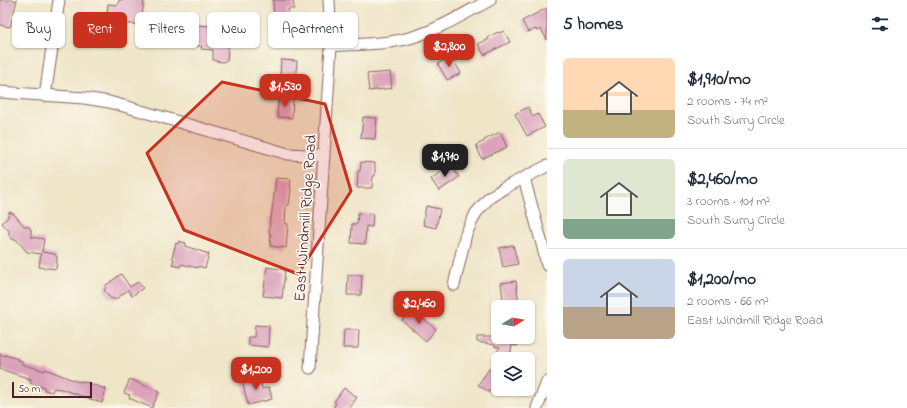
<!DOCTYPE html>
<meta charset="utf-8">
<style>
:root{--surface:#fff;--page:#f2f2f3;--text:#1f2937;--muted:#747a83;--line:#e0e1e3;--accent:#c8321e}
body{margin:0;font-family:"Indie Flower",sans-serif;background:var(--page);color:var(--text);height:100vh;display:flex;flex-direction:column;font-size:15px;white-space:nowrap}
*{box-sizing:border-box;margin:0}
p{font-size:13px;color:var(--muted)}
.icon{flex:none;width:22px;height:22px;fill:none;stroke:currentColor;stroke-width:2;stroke-linecap:round;stroke-linejoin:round}
.map{position:relative;flex:1;overflow:hidden}
.side{display:flex;flex-direction:column;background:var(--surface);width:360px}
.side>*{flex:none}
.top-card{position:absolute;left:12px;top:12px;width:380px;height:36px;display:flex;gap:8px}
.needle{width:26px;rotate:79deg}
.tools{position:absolute;left:491px;top:300px;display:grid;gap:8px}
.tools a{display:grid;place-items:center;width:44px;height:44px;border-radius:6px;background:var(--surface);box-shadow:0 1px 3px #0004;font-size:20px}
.scale{position:absolute;left:12px;bottom:10px;width:80px;box-sizing:border-box;padding-left:4px;border:2px solid #4a1f2b;border-top:0;font-size:11px;line-height:14px;white-space:nowrap;color:#4a1f2b;-webkit-text-stroke:3px #fbf7ec;paint-order:stroke}
.price{position:absolute;translate:-50% -34px;padding:0 9px;border-radius:8px;background:var(--accent);color:#fff;font-size:13px;line-height:26px;filter:drop-shadow(0 1px 2px #0008)}
.price::after{content:'';position:absolute;left:50%;top:24px;width:12px;height:9px;margin-left:-6px;background:inherit;clip-path:polygon(0 0,100% 0,50% 100%)}
.price.selected{background:#222;color:#fff}
ul{padding:0;list-style:none}
li{display:flex;align-items:center;gap:12px;height:100px;padding:0 16px}
li+li{border-top:1px solid var(--line)}
li span{display:grid;place-items:center;flex:none;width:112px;height:80px;border-radius:6px;color:#555}
li>.icon{margin-inline-start:auto}
span .icon{width:48px;height:48px;fill:#fffc;stroke-width:1}
li b{font-size:17px}
h2{display:flex;justify-content:space-between;align-items:center;height:48px;padding:0 16px;font-size:17px}
.pill{padding:0 14px;border-radius:6px;background:var(--surface);box-shadow:0 1px 3px #0004;font-size:14px;line-height:36px}
.pill.selected{background:var(--accent);color:#fff}
main{display:flex;flex:1;min-height:0}
.map>svg:first-child{display:block}
.building{fill:#dba1bb}
.lines{fill:none;stroke-linecap:round;stroke-linejoin:round}
.minor-casing{stroke:#846462;stroke-width:13}
.minor{stroke:#fff;stroke-width:11}
.marked{fill:#c8321e;fill-opacity:0.2;stroke:#c8321e;stroke-width:3;stroke-linejoin:round}
.labels{text-anchor:middle;stroke-width:3.5;stroke-linejoin:round;paint-order:stroke}
.street-label{font-size:16px;fill:#4a1f2b;stroke:#fbf7ec}
</style>
<main>
<div class="map">
<svg width="547" height="408" viewBox="0 0 547 408">
<rect width="100%" height="100%" fill="#fbf7ec"/>
<filter id="ink" filterUnits="userSpaceOnUse"><feTurbulence type="fractalNoise" baseFrequency=".025" numOctaves="2"/><feDisplacementMap in="SourceGraphic" scale="8" xChannelSelector="R" yChannelSelector="G"/><feConvolveMatrix kernelMatrix="1 2 1 2 8 2 1 2 1" color-interpolation-filters="sRGB"/></filter>
<filter id="wash" filterUnits="userSpaceOnUse"><feTurbulence type="fractalNoise" baseFrequency=".012" numOctaves="4" result="noise"/><feDisplacementMap in="SourceGraphic" scale="16" xChannelSelector="R" yChannelSelector="G"/><feGaussianBlur stdDeviation="0.9" result="paint"/><feColorMatrix in="noise" values="0 0 0 0 0 0 0 0 0 0 0 0 0 0 0 0 0 1.4 0 .05"/><feComposite in="paint" operator="in"/></filter>
<g filter="url(#wash)">
<rect width="100%" height="100%" fill="#efe5c7"/>
<g id="blocks">
<g class="building">
<polygon points="0,0 17,0 10,27 0,25"/>
<polygon points="119,0 144,0 141,25 121,23 119,41 104,40 108,4 118,5"/>
<polygon points="273,0 293,0 294,9 288,9 289,24 274,24"/>
<polygon points="547,8 547,40 541,29 537,31 536,29 528,32 522,21"/>
<polygon points="218,23 230,24 227,61 224,61 223,62 215,61 215,60 213,60 213,50 201,49 202,46 195,46 196,42 190,42 192,25 217,26"/>
<polygon points="504,31 510,42 484,55 478,44 489,39 488,37 498,32 499,33"/>
<polygon points="451,56 461,73 447,80 438,64"/>
<polygon points="281,60 297,61 296,76 280,75"/>
<polygon points="390,72 392,88 369,91 367,74"/>
<polygon points="279,97 293,98 292,118 278,117 278,114 277,114"/>
<polygon points="528,107 533,117 538,114 545,127 527,136 515,114"/>
<polygon points="363,117 377,118 375,139 361,138"/>
<polygon points="500,132 507,147 482,159 476,145 485,141 484,140"/>
<polygon points="361,162 375,163 375,176 373,176 372,188 357,188 358,171 360,171"/>
<polygon points="451,165 459,177 439,191 431,179"/>
<polygon points="276,178 291,179 290,188 291,188 289,205 286,205 285,223 288,224 286,248 270,246 271,234 269,234 270,218 271,218 275,187"/>
<polygon points="426,206 440,209 436,228 423,225 424,222 423,222"/>
<polygon points="9,212 14,214 24,226 29,227 31,230 31,237 44,239 42,252 55,254 57,258 56,269 39,267 41,254 27,252 16,239 12,239 9,235 9,231 2,223 8,217"/>
<polygon points="358,213 373,214 372,227 366,226 365,244 351,243 352,224 357,224"/>
<polygon points="179,241 186,243 185,246 209,254 205,268 198,266 198,268 181,264 180,267 172,265 174,259 172,258 176,243 178,244"/>
<polygon points="513,245 518,264 503,267 499,248"/>
<polygon points="267,267 285,270 282,298 263,296"/>
<polygon points="121,274 130,287 138,282 143,288 132,296 128,290 115,300 113,298 111,299 104,290 106,288 105,286"/>
<polygon points="348,275 362,275 361,295 347,295"/>
<polygon points="516,281 519,304 504,306 501,283"/>
<polygon points="412,309 436,329 426,341 402,320"/>
<polygon points="255,325 269,326 268,347 248,345 248,337 254,337"/>
<polygon points="344,330 359,330 358,348 343,348"/>
<polygon points="477,337 519,337 517,346 512,345 510,356 496,353 500,347 495,347 495,345 477,342"/>
<polygon points="0,354 5,356 5,355 18,359 17,360 22,361 22,364 45,371 45,369 76,381 80,382 81,381 106,389 102,403 58,388 58,389 54,388 52,392 44,390 45,388 30,383 31,379 0,369"/>
<polygon points="489,369 498,375 498,380 489,392 478,385"/>
<polygon points="256,376 258,383 261,383 262,389 269,387 272,399 248,405 242,380"/>
<polygon points="130,379 159,392 152,408 129,398 130,395 124,393"/>
<polygon points="344,388 357,397 350,408 333,408 336,403 334,402"/>
</g>
</g>
</g>
<g filter="url(#ink)">
<use href="#blocks" fill-opacity="0" stroke="#846462" stroke-width="1"/>
<g class="lines">
<g class="minor-casing">
<g id="minor">
<path d="M331,46c27,-2 56,-1 82,-9 27,-8 52,-24 77,-37"/>
<polyline points="0,92 84,98 109,102 131,108 288,154 324,156"/>
<polyline points="45,96 59,0"/>
<polyline points="524,178 542,244 547,265"/>
<polyline points="454,285 466,234 476,213 489,198 504,188 547,166"/>
<polyline points="310,368 331,46 329,0"/>
<polyline points="537,408 547,382"/>
</g>
</g>
<use href="#minor" class="minor"/>
</g>
</g>
<path class="marked" d="M222,82l103,22 26,87 -53,83 -114,-44 -37,-77z"/>
<g class="labels">
<g class="street-label">
<text transform="translate(304 218) rotate(-86)" y="6">East Windmill Ridge Road</text>
</g>
</g>
</svg>
<div class="tools">
<a><svg class="needle" viewBox="-14 -14 28 28"><path d="M0-13l5 13h-10z" fill="#e53935"/><path d="M0 13l5-13h-10z" fill="#747a83"/></svg></a>
<a><svg class="icon" aria-label="layers" viewBox="0 0 24 24"><path d="M12 4l9 5-9 5-9-5zM3 14l9 5 9-5"/></svg></a>
</div>
<div class="scale">50 m</div>
<b class="price" style="left:449px;top:68px">$2,800</b>
<b class="price" style="left:285px;top:108px">$1,530</b>
<b class="price selected" style="left:445px;top:178px">$1,910</b>
<b class="price" style="left:419px;top:325px">$2,460</b>
<b class="price" style="left:256px;top:391px">$1,200</b>
<div class="top-card">
<a class="pill">Buy</a>
<a class="pill selected">Rent</a>
<a class="pill">Filters</a>
<a class="pill">New</a>
<a class="pill">Apartment</a>
</div>
</div>
<section class="side">
<h2>5 homes<svg class="icon" aria-label="filters" viewBox="0 0 24 24"><path d="M4 7h16M4 17h16"/><circle cx="9" cy="7" r="2"/><circle cx="15" cy="17" r="2"/></svg></h2>
<ul>
<li><span style="background:linear-gradient(#ffd9b3 65%,#c2b280 0)"><svg class="icon" aria-label="home" viewBox="0 0 24 24"><path d="M3 11l9-7 9 7M6 9v11h12V9"/></svg></span><div><b>$1,910/mo</b><p>2 rooms · 74 m²</p><p>South Surry Circle</p></div></li>
<li><span style="background:linear-gradient(#dfe7d0 75%,#7fa58c 0)"><svg class="icon" aria-label="home" viewBox="0 0 24 24"><path d="M3 11l9-7 9 7M6 9v11h12V9"/></svg></span><div><b>$2,460/mo</b><p>3 rooms · 101 m²</p><p>South Surry Circle</p></div></li>
<li><span style="background:linear-gradient(#c9d6e8 60%,#b9a48a 0)"><svg class="icon" aria-label="home" viewBox="0 0 24 24"><path d="M3 11l9-7 9 7M6 9v11h12V9"/></svg></span><div><b>$1,200/mo</b><p>2 rooms · 66 m²</p><p>East Windmill Ridge Road</p></div></li>
</ul>
</section>
</main>
